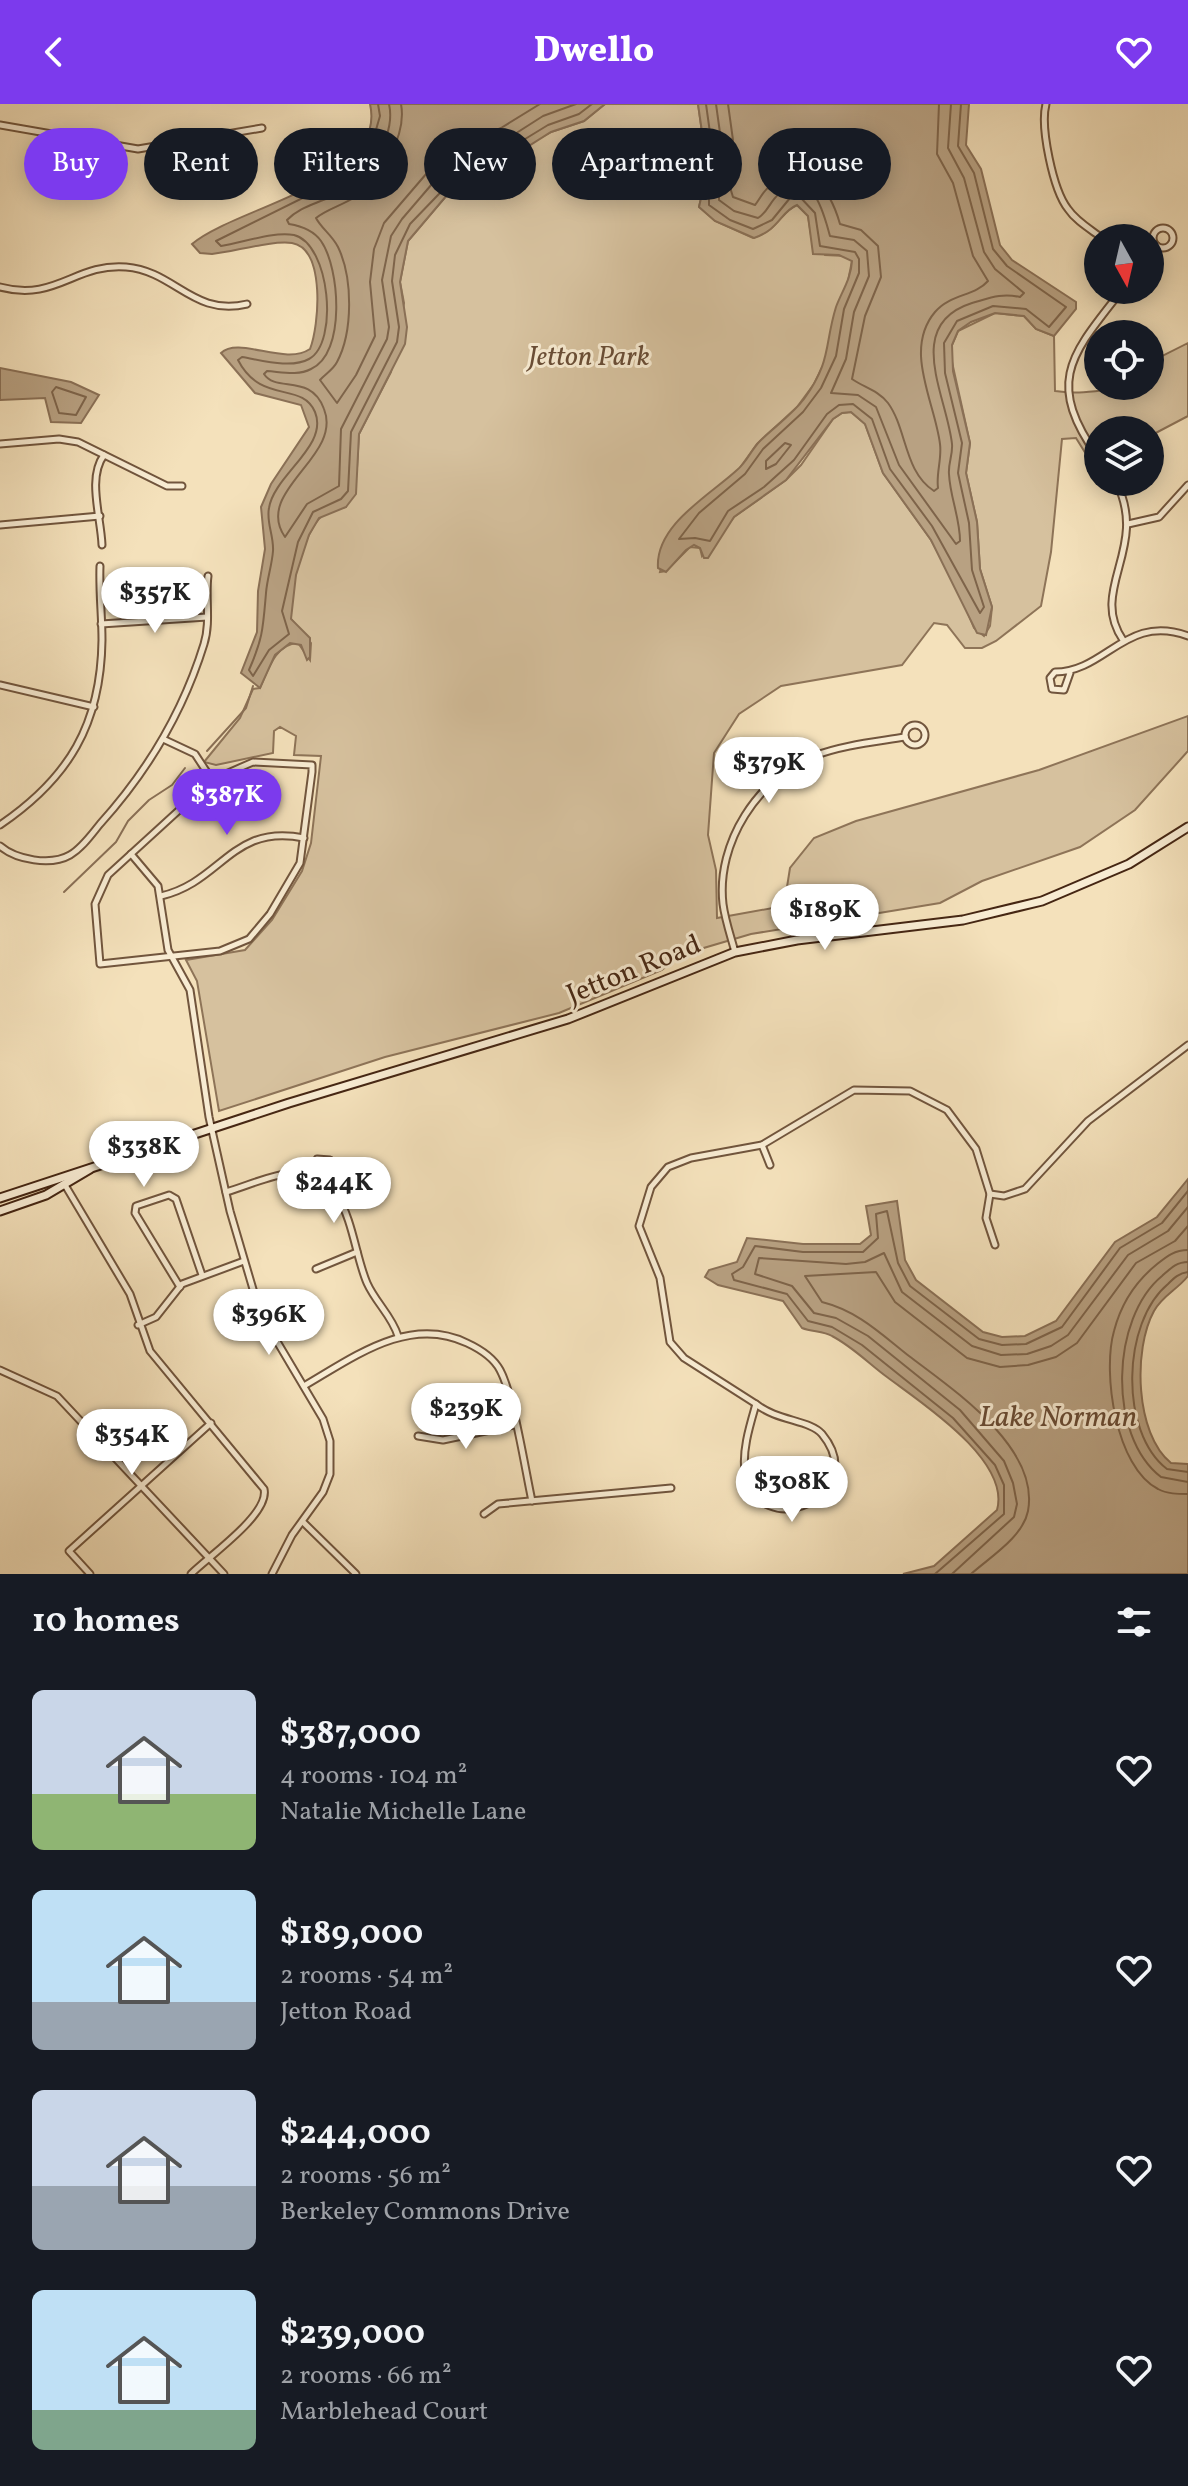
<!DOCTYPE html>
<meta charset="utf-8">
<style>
:root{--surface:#171b24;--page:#20242c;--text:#f1f3f6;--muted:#9ea1a6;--accent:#7c3aed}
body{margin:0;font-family:Vollkorn,serif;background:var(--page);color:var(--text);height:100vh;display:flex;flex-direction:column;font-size:30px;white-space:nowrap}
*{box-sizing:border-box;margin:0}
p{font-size:26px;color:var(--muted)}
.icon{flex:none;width:44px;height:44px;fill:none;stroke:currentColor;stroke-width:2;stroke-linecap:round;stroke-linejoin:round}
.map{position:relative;height:1470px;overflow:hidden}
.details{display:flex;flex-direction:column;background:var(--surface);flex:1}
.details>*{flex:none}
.top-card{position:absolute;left:24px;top:24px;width:1140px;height:72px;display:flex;gap:16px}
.needle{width:52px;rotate:172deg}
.fabs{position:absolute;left:1084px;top:120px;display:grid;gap:16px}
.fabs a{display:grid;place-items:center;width:80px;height:80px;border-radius:50%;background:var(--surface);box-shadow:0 4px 20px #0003;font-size:40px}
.price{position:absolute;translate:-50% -68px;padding:0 18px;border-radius:28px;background:#fff;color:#222;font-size:26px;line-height:52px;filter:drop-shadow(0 2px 4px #0008)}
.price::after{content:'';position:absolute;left:50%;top:48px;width:24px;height:18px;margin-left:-12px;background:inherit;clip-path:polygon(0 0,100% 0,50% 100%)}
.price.active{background:var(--accent);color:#fff}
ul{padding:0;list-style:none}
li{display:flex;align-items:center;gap:24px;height:200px;padding:0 32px}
li span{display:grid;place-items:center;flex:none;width:224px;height:160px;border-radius:12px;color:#555}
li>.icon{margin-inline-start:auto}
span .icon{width:96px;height:96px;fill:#fffc;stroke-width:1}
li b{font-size:34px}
h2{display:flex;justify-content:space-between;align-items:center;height:96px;padding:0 32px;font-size:34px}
.chip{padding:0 28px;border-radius:36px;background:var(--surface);box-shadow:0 4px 20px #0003;font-size:28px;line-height:72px}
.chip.active{background:var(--accent);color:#fff}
header{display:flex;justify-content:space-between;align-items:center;height:104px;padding:0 32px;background:var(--accent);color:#fff;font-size:36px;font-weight:800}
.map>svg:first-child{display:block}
.green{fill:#d6c19e;stroke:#8e7458;stroke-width:2}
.water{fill:#b8a182;stroke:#8a7056;stroke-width:2}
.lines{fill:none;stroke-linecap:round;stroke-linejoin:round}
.shore{stroke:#7e644a;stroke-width:2}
.stream{stroke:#8a7056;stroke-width:2}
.street-casing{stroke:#71553d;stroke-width:9}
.secondary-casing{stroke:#452613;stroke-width:11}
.street{stroke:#f8ecd3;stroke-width:5}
.secondary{stroke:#f8ecd3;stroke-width:7}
.labels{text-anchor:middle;stroke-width:6;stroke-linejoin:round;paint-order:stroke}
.park-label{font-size:28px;font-style:italic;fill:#694d36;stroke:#f8ecd3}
.street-label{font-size:28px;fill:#452613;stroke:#f8ecd3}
.water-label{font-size:30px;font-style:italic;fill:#684b34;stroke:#f8ecd3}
</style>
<header><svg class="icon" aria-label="back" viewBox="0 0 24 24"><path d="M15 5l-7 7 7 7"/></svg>Dwello<svg class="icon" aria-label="heart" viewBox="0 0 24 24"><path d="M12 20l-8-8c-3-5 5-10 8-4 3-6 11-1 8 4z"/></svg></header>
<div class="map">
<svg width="1188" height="1470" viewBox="0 0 1188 1470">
<rect width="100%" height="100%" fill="#f4e1bb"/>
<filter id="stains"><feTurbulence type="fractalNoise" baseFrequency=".0025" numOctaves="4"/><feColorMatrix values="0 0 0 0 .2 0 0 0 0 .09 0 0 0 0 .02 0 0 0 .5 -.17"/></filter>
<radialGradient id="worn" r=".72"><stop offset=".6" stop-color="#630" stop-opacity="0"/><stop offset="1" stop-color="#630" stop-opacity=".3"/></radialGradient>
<path class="green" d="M605,0h93l5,35 -10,26v14l9,16 -3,12 16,14 38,17c27,-9 27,-26 44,-33l11,11 3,19 14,20 21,1 6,5 -4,20 -14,36 -5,36 -15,31 -17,23 -40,37 -18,25 -60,53 -10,13 -9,37 6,-1 24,-24 10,1 2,8 32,-39 52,-37 15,-15 32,-46 9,-6 9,-1 14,12 18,49 48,67 27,49 16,39 10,8 6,-10 2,-19 -12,-38 -3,-47 -11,-49 4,-30 -18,-81v-17l6,-14 37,-18 29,3 12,13 18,7 1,55c33,5 62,-5 95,-5v-24l38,-19v73l-38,20v-6h-52v30l-7,2 -15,-24 -14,1 -11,113 -10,54 -45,35 -14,7h-17l-18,-23 -13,-2 -32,42 -121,21 -42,28 -25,39 -6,82 8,35 1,48 67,-12 6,-38 24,-30 42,-17 183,-51 149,-54v35l-53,59 -55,37 -98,34 -42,22 -189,31 -71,21 -18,15 -103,43 -174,44 -166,54 -22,-130 -11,-21 59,-10 27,-30 30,-49 9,-28 10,-87 -27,-1 2,-19 -16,-9 -6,4 -1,22 -57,12 -12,-3 36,-44 13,-29 7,-1c8,-18 15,-44 38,-45l12,17 1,-17 -20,-24c-4,-23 13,-88 31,-103 6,-5 15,-7 24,-9l11,-39 2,-34 32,-62 13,-69 -4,-21 8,-41 50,-59 93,-50 33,-11z"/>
<g class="water">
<path d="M370,0h235l-21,17 -33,11 -35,22 -34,14 -24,14 -50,59 -8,41 7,45 -2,17 -46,90 -3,60 -10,13 -27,11 -10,17 -13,40 -5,44 19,19v19l-3,3 -6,-15 -11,-2 -15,12 -15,33 -19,-15 16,-41 1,-41 7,-42 -4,-42 10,-23 38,-57 -8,-22 -46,-12 -34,-40c18,-17 64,13 89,-4 9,-23 16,-100 -18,-106 -20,-3 -59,9 -80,11l-12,-1 -8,-9c43,-37 196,-61 178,-140z"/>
<path d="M698,0h271l-3,41 15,24 19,76 12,15 64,42v7l-22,27 -18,-7 -12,-13 -29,-3 -24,9 -13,9 -6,14 1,26 17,72 -4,30 11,49 3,47 12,38 -6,28 -9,-2 -46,-93 -48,-67 -18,-49 -14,-12 -9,1 -9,6 -47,61 -52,37 -26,41h-4l-4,-10 -6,-3 -8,5 -20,22 -8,-4c-3,-43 52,-73 79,-98 10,-8 14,-20 23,-29 14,-14 32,-26 44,-42 28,-39 20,-53 32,-92 6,-16 15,-28 16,-46l-13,-6 -26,-1 -5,-38 -11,-11c-17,7 -17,24 -43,33l-39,-17 -16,-14 3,-13 -11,-19 12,-36z"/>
<polygon points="0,264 71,278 99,291 81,319 51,318 45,294 0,296"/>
<path d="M1188,1075v97c-10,13 -26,20 -34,35 -21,38 -19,123 17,152l17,1v110h-285l31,-8 63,-56c14,-50 -77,-108 -110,-133 -19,-14 -34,-30 -55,-41 -9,-5 -20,-4 -30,-8l-19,-27 -65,-16 -13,-8 4,-7 28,-8 10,-24 56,6h57l11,-9 -5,-29 31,-5 8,59 11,20 67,52 19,5 23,-1 31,-15 59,-79 42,-25z"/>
</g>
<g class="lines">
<g class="shore">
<path d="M378,0l2,12 -7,24 -28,37 -129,64 5,5c21,-3 52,-15 73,-11 36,9 45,108 15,124 -18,10 -48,1 -67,-2l-4,3c23,45 64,21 77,52 14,34 -41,63 -46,96 -3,14 5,28 4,43 -1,14 -6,28 -7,42 -3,35 -3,45 -17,77l4,6 16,-26 20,-16 -7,-23 16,-69 15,-30 28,-13 7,-8 3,-59 46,-90 2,-15 -7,-46 3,-26 15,-31 54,-56 48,-21 36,-22 31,-11 13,-10"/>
<path d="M389,0c8,36 -27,78 -57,92 -16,8 -33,11 -45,24l2,4c12,2 25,7 32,17 19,27 25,113 -10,128 -13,7 -29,3 -44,2l-3,3c12,19 47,-1 60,35 19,48 -71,82 -39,128l22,-33 32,-18 2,-57 46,-90 2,-12 -7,-47 9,-44 11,-17 42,-49 14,-10 49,-21 36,-23 33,-12"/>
<path d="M401,0c6,32 -20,75 -46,93 -12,8 -28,12 -39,21 5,10 16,17 22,29 15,31 15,85 -1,115 -4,8 -12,12 -17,18l17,23 19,-28 19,-39 -5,-54 4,-33 10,-26 55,-64 30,-18 32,-13 39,-24"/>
<polyline points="706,0 711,36 699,70 709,87 709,101 730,116 753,125 772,116 790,94 800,93 815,109 820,142 855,148 859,155 859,169 844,205 836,252 821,284 803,308 763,345 745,370 699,409 679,435 695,434 710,437 728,407 764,383 794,356 827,310 839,301 853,300 872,315 890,365 932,422 980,509 984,503 972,466 969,419 958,369 962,339 945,269 944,239 957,217 993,202 1026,205 1049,223 1066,203 1007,162 993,145 974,69 958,42 961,0"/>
<path d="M716,0l5,36 -10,32 8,16v12l15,11 24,7c10,-6 12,-17 21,-24 34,-30 45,21 51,42l24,4 13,11 2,25 -15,36 -8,47 -15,34 27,2 18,12 23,58 57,79 4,-3c0,-23 -10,-44 -11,-67 -1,-11 4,-19 3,-30 -5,-48 -49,-119 20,-141 18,-5 29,-10 48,-6l4,-4 -29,-24 -11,-17 -20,-74 -16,-30 3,-44"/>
<path d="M728,0l5,36 -8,31 8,26 22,8c5,-6 8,-14 15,-19 37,-33 61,6 70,38l21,6 17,16 3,31 -16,39 -13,63c11,8 26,11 36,24 19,26 16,69 46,88l4,-3c-2,-15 4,-29 2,-44 -5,-42 -37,-94 -5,-132 15,-18 40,-16 53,-31l-15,-25 -20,-73 -16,-29 2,-50"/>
<polygon points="56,283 86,293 76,311 59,309 52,288"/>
<polygon points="785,339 791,341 776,360 766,365 766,357"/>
<path d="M1188,1146c-14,0 -22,7 -32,15 -22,18 -35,39 -42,66 -12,42 2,137 44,158 9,5 20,5 30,5"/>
<path d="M1188,1158c-12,0 -18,7 -26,14 -51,42 -55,159 -1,201l27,5"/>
<path d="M1188,1168c-9,1 -14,6 -20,12 -46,38 -49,148 -1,185l21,3"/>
<polyline points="935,1470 1004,1410 1004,1381 995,1361 953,1314 862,1241 832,1223 808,1217 787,1190 734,1176 732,1170 743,1163 755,1142 803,1148 863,1148 878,1134 876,1110 887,1107 898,1159 910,1182 979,1235 1002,1241 1026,1240 1062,1223 1120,1144 1162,1119 1188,1087"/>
<polyline points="952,1470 1014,1413 1017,1400 1013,1379 1004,1357 960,1306 868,1232 836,1214 814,1209 792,1182 755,1170 759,1154 846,1160 865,1158 884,1149 902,1188 972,1242 1001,1251 1027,1250 1051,1242 1068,1231 1128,1151 1168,1127 1188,1103"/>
<path d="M971,1470c19,-17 52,-37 57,-63 12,-64 -76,-122 -119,-155 -28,-22 -51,-45 -87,-54l-17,-26 71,-4 19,30 72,56 33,9 28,-2 28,-8 21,-14 59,-80 39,-22 13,-15"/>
</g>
<g class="stream">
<polyline points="207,647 246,604 253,582"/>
<polyline points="64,788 116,738 128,717 149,696 172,681 185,664"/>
</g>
<g class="street-casing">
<g id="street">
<path d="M1046,0c-6,23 7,86 22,105 8,12 22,20 34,29"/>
<polyline points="0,21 138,45 262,24"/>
<circle cx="1163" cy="134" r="10"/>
<polyline points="1150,151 1157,142"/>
<path d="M0,183c56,15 75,-24 126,-20 49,4 67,50 121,37"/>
<polyline points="0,340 59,335 78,338 167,382 182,382"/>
<path d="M1098,353c-54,-76 -26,-103 24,-167"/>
<path d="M1116,378c34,66 -28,107 7,158"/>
<polyline points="1128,420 1159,413 1188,381"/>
<polyline points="0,421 100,412"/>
<path d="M102,441c-1,-28 -15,-67 2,-90"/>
<polyline points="101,520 207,513"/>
<path d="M1070,569l-6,17 -12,-1 -2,-11 5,-6c51,0 71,-59 133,-36"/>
<polyline points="0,581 94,603"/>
<circle cx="915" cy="631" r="10"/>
<polyline points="163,635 195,650 212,676"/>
<polygon points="253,658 312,661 312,668 300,759 270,810 249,835 220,847 100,860 95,800 108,771 212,676"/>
<path d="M0,721c69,-47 101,-101 102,-185 0,-25 -3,-49 -2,-74"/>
<path d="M0,742c16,14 51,20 70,9 12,-7 21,-20 30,-31 47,-52 83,-112 104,-180 7,-22 1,-46 4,-68"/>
<polyline points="131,750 158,782 168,846 190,886 209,1013 230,1107 255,1192 269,1224 323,1315 330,1337 330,1370 323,1388 292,1431 272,1470"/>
<path d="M161,792c61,-14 71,-73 143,-58"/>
<path d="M735,848c-4,-15 -10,-32 -12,-48 -7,-61 35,-126 91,-148 29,-11 61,-14 91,-19"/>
<polyline points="762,1041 770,1061"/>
<polyline points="309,1070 317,1055 330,1056 334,1068 328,1081"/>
<path d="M65,1081l65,109 20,57 114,138c6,25 -55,67 -73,85"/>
<path d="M226,1088c21,-6 44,-17 65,-19 60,-5 59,71 76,110 9,20 25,33 31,53"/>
<polyline points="990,1090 1004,1092 1025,1085 1088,1017 1188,941"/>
<polyline points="316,1165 357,1148"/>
<polyline points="180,1183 135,1109 136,1102 169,1091 176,1095 202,1171"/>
<polyline points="138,1221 156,1213 182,1180 244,1157"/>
<polyline points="0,1266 57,1292 224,1470"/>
<path d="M304,1282c50,-29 105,-71 163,-43 13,6 26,14 33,27 14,26 25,99 32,131"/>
<polyline points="756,1300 684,1254 670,1238 660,1174 639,1122 651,1083 668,1063 691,1054 762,1041 854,986 910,987 947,1006 976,1045 990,1090 986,1114 995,1141"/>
<path d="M756,1300c21,17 54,16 66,30 51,62 -65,112 -77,37 -3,-21 5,-46 11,-67z"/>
<polyline points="418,1332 443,1336 514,1321"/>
<polyline points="484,1410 498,1400 671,1384"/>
<polyline points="303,1418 356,1470"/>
<polyline points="90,1470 69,1447 211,1319"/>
</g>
</g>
<g class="secondary-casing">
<g id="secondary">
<polyline points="0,1094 289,999 568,915 735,848 797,836 963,816 1042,797 1129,760 1188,723"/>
<polyline points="0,1107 46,1091 90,1065"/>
</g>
</g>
<use href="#street" class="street"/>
<use href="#secondary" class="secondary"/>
</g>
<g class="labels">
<g class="park-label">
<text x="589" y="261">Jetton Park</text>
</g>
<g class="street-label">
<text transform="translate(633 864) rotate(-22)" y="10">Jetton Road</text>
</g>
<g class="water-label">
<text x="1058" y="1322">Lake Norman</text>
</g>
</g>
<rect width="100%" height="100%" filter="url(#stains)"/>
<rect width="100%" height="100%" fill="url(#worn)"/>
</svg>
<div class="fabs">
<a><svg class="needle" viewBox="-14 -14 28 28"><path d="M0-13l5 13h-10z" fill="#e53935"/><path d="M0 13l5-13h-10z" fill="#9ea1a6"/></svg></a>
<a><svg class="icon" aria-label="locate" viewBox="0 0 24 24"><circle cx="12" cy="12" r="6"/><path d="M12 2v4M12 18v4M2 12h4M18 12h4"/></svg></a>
<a><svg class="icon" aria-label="layers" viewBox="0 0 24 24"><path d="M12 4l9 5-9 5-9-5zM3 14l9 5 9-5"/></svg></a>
</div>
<b class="price" style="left:155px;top:531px">$357K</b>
<b class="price" style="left:769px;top:701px">$379K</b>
<b class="price active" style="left:227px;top:733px">$387K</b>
<b class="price" style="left:825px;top:848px">$189K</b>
<b class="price" style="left:144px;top:1085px">$338K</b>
<b class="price" style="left:334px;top:1121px">$244K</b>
<b class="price" style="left:269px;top:1253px">$396K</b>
<b class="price" style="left:466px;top:1347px">$239K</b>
<b class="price" style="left:132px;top:1373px">$354K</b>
<b class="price" style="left:792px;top:1420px">$308K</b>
<div class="top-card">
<a class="chip active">Buy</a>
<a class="chip">Rent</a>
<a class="chip">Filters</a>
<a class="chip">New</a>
<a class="chip">Apartment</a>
<a class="chip">House</a>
</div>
</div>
<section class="details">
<h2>10 homes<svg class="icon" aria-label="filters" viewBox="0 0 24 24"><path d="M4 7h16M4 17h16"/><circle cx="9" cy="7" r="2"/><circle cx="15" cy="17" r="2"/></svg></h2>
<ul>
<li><span style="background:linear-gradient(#c9d6e8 65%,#8fb573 0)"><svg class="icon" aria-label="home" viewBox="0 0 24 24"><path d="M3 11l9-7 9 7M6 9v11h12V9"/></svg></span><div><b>$387,000</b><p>4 rooms · 104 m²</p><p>Natalie Michelle Lane</p></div><svg class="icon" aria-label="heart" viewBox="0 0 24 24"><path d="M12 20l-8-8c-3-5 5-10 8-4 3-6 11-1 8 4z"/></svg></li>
<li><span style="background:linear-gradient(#bfe0f5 70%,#9aa5b1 0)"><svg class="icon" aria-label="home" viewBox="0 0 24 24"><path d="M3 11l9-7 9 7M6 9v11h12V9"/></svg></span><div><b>$189,000</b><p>2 rooms · 54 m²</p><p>Jetton Road</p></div><svg class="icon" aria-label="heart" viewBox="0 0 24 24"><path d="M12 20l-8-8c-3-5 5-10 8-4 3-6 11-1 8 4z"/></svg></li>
<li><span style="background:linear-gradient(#c9d6e8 60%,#9aa5b1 0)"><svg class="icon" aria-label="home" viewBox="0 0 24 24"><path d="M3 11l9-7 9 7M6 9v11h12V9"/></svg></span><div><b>$244,000</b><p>2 rooms · 56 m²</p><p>Berkeley Commons Drive</p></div><svg class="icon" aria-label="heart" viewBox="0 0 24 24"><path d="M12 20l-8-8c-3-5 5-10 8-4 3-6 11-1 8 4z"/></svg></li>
<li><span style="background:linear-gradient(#bfe0f5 75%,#7fa58c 0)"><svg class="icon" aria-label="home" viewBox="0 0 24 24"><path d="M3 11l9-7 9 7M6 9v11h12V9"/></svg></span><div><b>$239,000</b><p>2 rooms · 66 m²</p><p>Marblehead Court</p></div><svg class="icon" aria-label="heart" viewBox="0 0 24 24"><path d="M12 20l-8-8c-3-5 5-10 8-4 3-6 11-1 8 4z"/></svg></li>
</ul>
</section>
